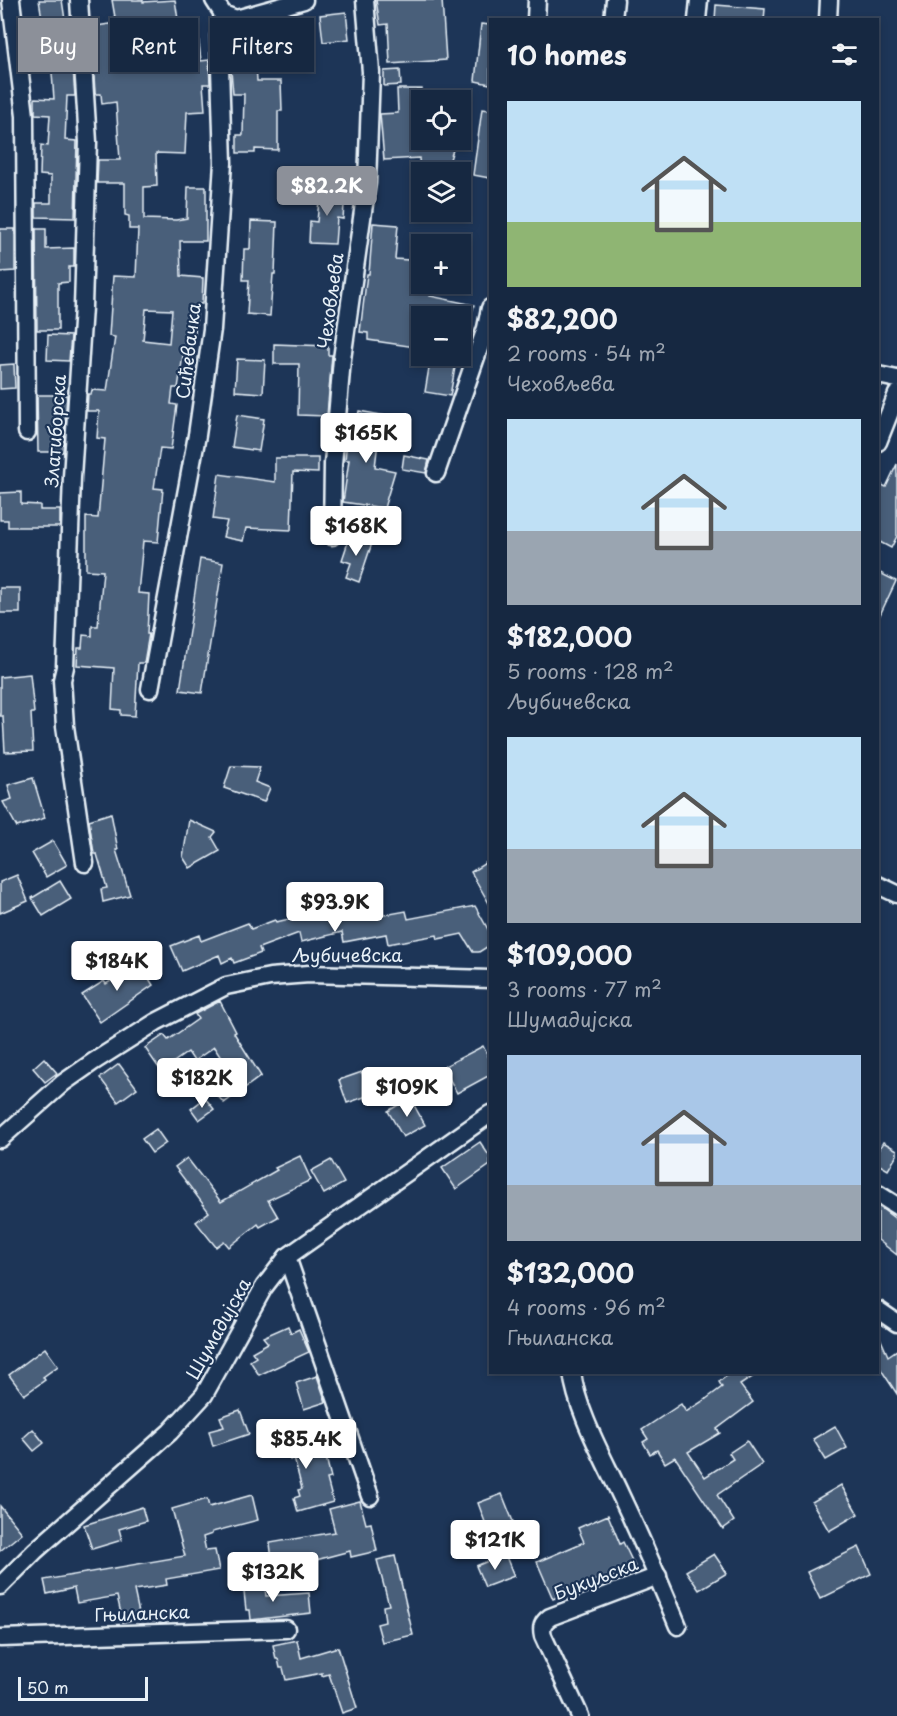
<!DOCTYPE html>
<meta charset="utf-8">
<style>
:root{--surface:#162841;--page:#23344c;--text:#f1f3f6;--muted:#9ea6b1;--line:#35445a;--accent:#8c9099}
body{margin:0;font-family:"Playpen Sans",sans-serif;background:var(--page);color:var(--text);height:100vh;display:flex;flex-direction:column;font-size:22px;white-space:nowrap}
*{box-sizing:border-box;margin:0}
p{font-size:20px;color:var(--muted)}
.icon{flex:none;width:33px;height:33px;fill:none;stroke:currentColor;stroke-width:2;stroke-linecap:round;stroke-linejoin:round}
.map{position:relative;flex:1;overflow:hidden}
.sheet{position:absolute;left:489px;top:18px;width:390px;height:1356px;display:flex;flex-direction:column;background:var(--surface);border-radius:0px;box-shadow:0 3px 9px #0003,0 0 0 2px var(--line)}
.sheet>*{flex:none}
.guide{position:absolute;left:18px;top:18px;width:381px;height:54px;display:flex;gap:12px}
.controls{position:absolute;left:411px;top:90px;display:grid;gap:12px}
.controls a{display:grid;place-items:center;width:60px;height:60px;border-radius:0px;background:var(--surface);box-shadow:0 3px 9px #0003,0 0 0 2px var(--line);font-size:30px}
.scale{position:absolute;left:18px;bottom:15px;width:130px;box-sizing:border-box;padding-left:6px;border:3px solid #e8f1f8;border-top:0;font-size:16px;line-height:21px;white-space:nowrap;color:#e8f1f8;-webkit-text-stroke:4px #1d3557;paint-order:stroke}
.price{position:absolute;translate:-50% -51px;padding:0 14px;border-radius:6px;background:#fff;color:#222;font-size:20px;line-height:39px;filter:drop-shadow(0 2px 3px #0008)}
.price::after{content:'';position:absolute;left:50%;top:36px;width:18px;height:14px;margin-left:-9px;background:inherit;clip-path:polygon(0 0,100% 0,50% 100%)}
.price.active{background:var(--accent);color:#fff}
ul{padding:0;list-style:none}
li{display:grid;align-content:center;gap:12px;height:318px;padding:0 18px}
li span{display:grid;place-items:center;height:186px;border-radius:0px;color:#555}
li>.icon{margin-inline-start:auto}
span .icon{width:108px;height:108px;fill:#fffc;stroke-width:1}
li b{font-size:26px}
h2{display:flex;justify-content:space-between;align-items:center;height:72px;padding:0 18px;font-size:26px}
.pill{padding:0 21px;border-radius:0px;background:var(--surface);box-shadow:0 3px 9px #0003,0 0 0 2px var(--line);font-size:21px;line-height:54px}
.pill.active{background:var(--accent);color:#fff}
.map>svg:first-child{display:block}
.building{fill:#495e7a;stroke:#e8f1f8;stroke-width:1.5;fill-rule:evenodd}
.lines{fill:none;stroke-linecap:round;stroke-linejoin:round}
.street-casing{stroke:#e8f1f8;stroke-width:21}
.street{stroke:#1d3557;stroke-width:16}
.labels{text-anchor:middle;stroke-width:4.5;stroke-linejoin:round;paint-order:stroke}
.street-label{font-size:18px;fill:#e8f1f8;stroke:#1d3557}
</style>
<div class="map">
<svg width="897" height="1716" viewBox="0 0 897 1716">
<rect width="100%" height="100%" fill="#1d3557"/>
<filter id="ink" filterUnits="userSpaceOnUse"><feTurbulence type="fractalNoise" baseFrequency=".0167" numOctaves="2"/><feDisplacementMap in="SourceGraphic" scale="12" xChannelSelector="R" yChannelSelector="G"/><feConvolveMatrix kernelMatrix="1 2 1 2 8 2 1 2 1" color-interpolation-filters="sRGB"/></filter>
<g filter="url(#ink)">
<g class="building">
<polygon points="39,0 62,0 68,40 71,40 75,96 67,96 65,140 77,141 75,218 36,217 36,203 51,203 51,176 40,175 41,145 48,146 50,115 35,114 35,98 54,99 51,60 45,60 43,43 46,43"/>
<path d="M112,0h31v2l32,-2 4,26 18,-2 4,37 8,-1 1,24h-7l2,27 -18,1 -2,42 -29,-1 1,33 -13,1v32l32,1 11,-2 1,-31h18v54h-26l1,35 22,2 -1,26h-4l-4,39 -9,-1 -7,46h-5l-2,16 6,1 -6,44 -11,-1 -6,40 9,1 -5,53 -15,-1 -5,52 11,1 -2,40h2l-5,29h-6l-3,53 -14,-1v-5l-9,-1 2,-41 -37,-3 1,-17h4l1,-13 9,1v-10h6l5,-55 -17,-1v-53l12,1 7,-79 -8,-1 2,-27h-12l1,-17h3l1,-4 15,1 8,-54 -6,-1 4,-60 23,1 2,-48h-9v-13l-4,-1v-32h-28l1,-23h22l-4,-58 -14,2 -1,-10h-6l-3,-56 6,-1 -1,-11 19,-3zM146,309l26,1 -3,33 -26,-3z"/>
<polygon points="376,0 442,0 446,60 390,64 388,24 380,25"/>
<polygon points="716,5 765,9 764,20 715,20"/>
<polygon points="346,12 349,39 323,42 320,15"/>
<polygon points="481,24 490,25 490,84 475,81"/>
<polygon points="255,49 257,81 281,81 282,111 278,111 278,150 255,149 255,153 237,153 237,135 243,135 244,94 233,94 230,59 234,59 233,50"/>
<polygon points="400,70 401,85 384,86 384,71"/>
<polygon points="397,89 422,89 422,140 456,140 447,169 420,172 419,158 384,160 380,114 398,113"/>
<polygon points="482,109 490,110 490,178 473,175"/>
<polygon points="320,189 345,191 343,219 337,218 335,244 309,243 310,221 317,222"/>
<polygon points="251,221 277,222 275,274 273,274 270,316 247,314 249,280 243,280 244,249 250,249"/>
<polygon points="373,223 398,225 395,259 422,261 422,284 431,284 430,296 474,305 471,316 422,316 422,348 368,340 368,333 360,332 367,274 369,274"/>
<polygon points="0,229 15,229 15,271 0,272"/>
<polygon points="36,229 46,229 46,249 74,248 74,267 69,267 69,282 58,283 58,330 37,330"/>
<polygon points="48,335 71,336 69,361 47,360"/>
<polygon points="274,344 328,346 328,355 332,355 327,416 298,415 299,364 274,364"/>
<polygon points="431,356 457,356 450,396 425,392"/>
<polygon points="237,359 265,360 263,393 235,391"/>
<polygon points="14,364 15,388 0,389 0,365"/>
<polygon points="37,395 67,395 63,452 38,452"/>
<polygon points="359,411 387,416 383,435 379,434 375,467 395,471 384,508 343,502 349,460 345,460 348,431 355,432"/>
<polygon points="237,415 264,419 259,451 232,447"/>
<polygon points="404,455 429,460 426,473 402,469"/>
<polygon points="275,458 318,458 318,473 293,472 291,530 246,528 243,541 223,537 227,521 213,519 219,474 275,482"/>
<polygon points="897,464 897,536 891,548 878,541 878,483 886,487"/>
<polygon points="21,492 21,504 40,505 40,510 60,510 60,527 8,527 8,520 0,520 0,493"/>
<polygon points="350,536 372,543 359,582 346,577 351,563 342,560"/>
<polygon points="200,559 223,563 202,693 180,690"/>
<polygon points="878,572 896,581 878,619"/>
<rect x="0" y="588" width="20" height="25"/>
<polygon points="30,674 34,713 31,713 33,751 5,752 3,716 0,716 0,677"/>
<polygon points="231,766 260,767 255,782 270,788 264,802 224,788"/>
<polygon points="33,778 45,818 17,827 3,802 12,799 8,785"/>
<polygon points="111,813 118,850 116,850 130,895 103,902 101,889 107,888 97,854 94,854 89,820"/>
<polygon points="189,820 216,832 212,837 220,851 190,868 183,857"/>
<polygon points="53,841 67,865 46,877 32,853"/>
<polygon points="490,860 490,905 471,872"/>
<polygon points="17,875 28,901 0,913 0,882"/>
<polygon points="60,881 71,899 43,916 32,898"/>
<polygon points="475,906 490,933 490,945 479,952 473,952 462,934 438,939 437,935 388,944 386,934 344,942 342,932 301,942 299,933 259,948 261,953 234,963 232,958 222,963 219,955 182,971 171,946 199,935 201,941 248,923 251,929 275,920 276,922 313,914 314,919 361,909 363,919 406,911 408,919"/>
<polygon points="139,963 153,985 100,1022 82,995 104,981 106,984 119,976 122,979 121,975"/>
<polygon points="220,1001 236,1032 234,1033 261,1076 224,1103 215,1093 234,1078 214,1047 194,1061 188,1052 161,1071 145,1048 164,1035 168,1040 198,1019 195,1014"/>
<polygon points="483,1046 490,1060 490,1075 457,1093 443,1067"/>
<polygon points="44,1058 57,1073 45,1082 33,1068"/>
<polygon points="119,1064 137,1088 118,1102 100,1078"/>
<polygon points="362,1072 370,1095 347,1103 339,1080"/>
<polygon points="205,1098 214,1109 199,1120 191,1109"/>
<polygon points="410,1098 425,1125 403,1137 388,1111"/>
<polygon points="156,1129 166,1143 152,1153 142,1139"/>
<polygon points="480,1142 490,1157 490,1165 456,1189 442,1168"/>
<polygon points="883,1142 897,1150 897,1155 888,1170 878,1164 878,1151"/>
<polygon points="300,1156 311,1180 268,1200 278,1217 260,1227 258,1224 229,1247 224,1241 216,1247 196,1222 209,1212 175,1167 187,1158 221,1202 277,1170 275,1168"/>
<polygon points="331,1160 344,1183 324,1194 311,1171"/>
<polygon points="878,1206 897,1220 897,1255 878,1240"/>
<polygon points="288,1326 291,1333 299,1329 309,1352 259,1375 250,1361 256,1357 252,1352 268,1343 263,1337"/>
<polygon points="878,1333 888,1356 897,1350 897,1394 878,1365"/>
<polygon points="45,1348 58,1366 43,1377 45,1380 24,1395 9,1375"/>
<polygon points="732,1372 760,1372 740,1385 753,1402 717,1429 720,1433 688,1452 705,1477 733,1459 729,1453 747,1441 762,1464 717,1495 734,1521 723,1529 675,1457 665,1463 657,1450 650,1454 643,1442 648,1439 642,1430 681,1404 686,1412 706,1399 722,1387 719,1382"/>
<polygon points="317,1376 326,1402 304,1409 296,1383"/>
<polygon points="240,1410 249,1434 213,1446 209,1431 224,1427 220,1417"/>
<polygon points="291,1424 301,1448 309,1446 313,1456 325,1453 331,1478 327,1479 333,1502 298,1512 294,1498 300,1496 298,1490 302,1489 294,1458 290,1460 287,1450 279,1453 271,1432"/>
<polygon points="835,1426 847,1448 826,1460 813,1439"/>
<polygon points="33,1429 44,1443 34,1451 23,1438"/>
<polygon points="841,1485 858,1514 829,1531 812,1502"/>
<polygon points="502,1494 514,1524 489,1533 478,1503"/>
<polygon points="252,1495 258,1520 212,1532 212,1534 203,1537 206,1551 215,1550 219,1570 166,1579 167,1585 134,1590 140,1618 123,1622 117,1596 77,1603 74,1588 47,1594 44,1580 185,1556 172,1509 207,1499 209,1507"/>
<polygon points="360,1501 366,1524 371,1523 377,1551 351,1557 350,1551 301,1564 273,1568 270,1543 335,1532 329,1509"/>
<polygon points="0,1506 22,1533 0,1551"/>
<polygon points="142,1507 146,1521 119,1529 122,1540 92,1549 84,1525"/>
<polygon points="608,1515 620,1544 623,1542 635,1567 603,1582 601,1578 553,1599 537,1562 584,1542 578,1528"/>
<polygon points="859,1547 871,1574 820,1599 807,1572"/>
<polygon points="505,1554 514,1576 485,1587 476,1566"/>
<polygon points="714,1554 727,1573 699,1590 686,1571"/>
<polygon points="395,1556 413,1635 382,1642 377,1624 385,1622 383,1606 389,1605 377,1560"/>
<polygon points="264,1580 266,1596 309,1593 311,1613 251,1620 250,1610 246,1610 243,1583"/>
<polygon points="297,1640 301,1658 338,1647 357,1708 342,1713 329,1674 322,1676 322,1673 286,1680 283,1668 280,1668 278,1659 276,1659 273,1645"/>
</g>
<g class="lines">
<g class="street-casing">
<g id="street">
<polyline points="11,0 25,116 27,432"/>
<polyline points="79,0 88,142 83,307 72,477 65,667 62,680 65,726 85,863"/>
<polyline points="214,0 223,14 236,19 304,0"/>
<polyline points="536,20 537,0"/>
<polyline points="613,20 615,0"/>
<polyline points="697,20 699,0"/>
<polyline points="828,20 829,0"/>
<polyline points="878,375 897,379"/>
<polyline points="878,442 897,394"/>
<polyline points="436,473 486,328 490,308"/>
<polyline points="332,536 333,464 342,359 367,183 371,72 365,0"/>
<polyline points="150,689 197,435 212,329 223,163 219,36 223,14"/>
<polyline points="878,885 897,894"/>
<polyline points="0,1139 63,1083 93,1062 156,1022 226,986 270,977 309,974 490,979"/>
<polyline points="878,1194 897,1206"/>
<polyline points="287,1257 370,1496"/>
<polyline points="878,1310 897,1323"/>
<path d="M572,1372c4,38 33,89 49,124 20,42 39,86 57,130"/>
<polyline points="0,1586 35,1551 170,1432 204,1395 264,1287 287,1257 490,1114"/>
<polyline points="0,1638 286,1629"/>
<path d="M580,1716l-37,-80c-2,-9 -1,-13 7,-19l108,-41"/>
</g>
</g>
<use href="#street" class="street"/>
</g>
</g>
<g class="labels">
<g class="street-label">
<text transform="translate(331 301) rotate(-82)" y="6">Чеховљева</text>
<text transform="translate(189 351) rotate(-83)" y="6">Сићевачка</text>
<text transform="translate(56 431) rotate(-86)" y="6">Златиборска</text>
<text x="347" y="962">Љубичевска</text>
<text transform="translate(219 1329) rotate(-61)" y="6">Шумадијска</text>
<text transform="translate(596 1579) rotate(-21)" y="6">Букуљска</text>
<text transform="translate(142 1614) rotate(-2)" y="6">Гњиланска</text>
</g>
</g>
</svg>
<div class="controls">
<a><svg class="icon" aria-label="locate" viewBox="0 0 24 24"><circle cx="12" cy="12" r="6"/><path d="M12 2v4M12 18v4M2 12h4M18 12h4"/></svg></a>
<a><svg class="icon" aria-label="layers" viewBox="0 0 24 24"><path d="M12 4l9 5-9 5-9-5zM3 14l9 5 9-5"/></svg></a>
<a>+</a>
<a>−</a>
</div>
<div class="scale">50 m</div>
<b class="price active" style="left:327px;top:217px">$82.2K</b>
<b class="price" style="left:366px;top:464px">$165K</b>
<b class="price" style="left:356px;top:557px">$168K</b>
<b class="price" style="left:335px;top:933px">$93.9K</b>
<b class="price" style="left:117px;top:992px">$184K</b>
<b class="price" style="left:202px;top:1109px">$182K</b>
<b class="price" style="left:407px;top:1118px">$109K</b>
<b class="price" style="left:306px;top:1470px">$85.4K</b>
<b class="price" style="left:495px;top:1571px">$121K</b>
<b class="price" style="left:273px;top:1603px">$132K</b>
<div class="guide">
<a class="pill active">Buy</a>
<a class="pill">Rent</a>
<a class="pill">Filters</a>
</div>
<section class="sheet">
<h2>10 homes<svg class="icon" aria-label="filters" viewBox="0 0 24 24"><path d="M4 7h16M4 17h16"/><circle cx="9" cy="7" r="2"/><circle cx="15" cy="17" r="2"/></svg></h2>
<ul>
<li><span style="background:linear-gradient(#bfe0f5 65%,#8fb573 0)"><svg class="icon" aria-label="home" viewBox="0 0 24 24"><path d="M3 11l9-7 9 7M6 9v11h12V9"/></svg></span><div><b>$82,200</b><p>2 rooms · 54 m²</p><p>Чеховљева</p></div></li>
<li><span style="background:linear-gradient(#bfe0f5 60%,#9aa5b1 0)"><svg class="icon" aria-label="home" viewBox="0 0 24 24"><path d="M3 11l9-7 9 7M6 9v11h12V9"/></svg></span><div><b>$182,000</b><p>5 rooms · 128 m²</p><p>Љубичевска</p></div></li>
<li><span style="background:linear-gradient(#bfe0f5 60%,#9aa5b1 0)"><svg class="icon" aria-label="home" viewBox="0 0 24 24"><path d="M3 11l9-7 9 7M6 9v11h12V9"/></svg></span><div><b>$109,000</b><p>3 rooms · 77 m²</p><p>Шумадијска</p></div></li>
<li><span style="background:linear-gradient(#a9c7e8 70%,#9aa5b1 0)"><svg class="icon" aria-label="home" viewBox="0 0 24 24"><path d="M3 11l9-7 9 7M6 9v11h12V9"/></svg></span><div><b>$132,000</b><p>4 rooms · 96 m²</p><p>Гњиланска</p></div></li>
</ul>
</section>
</div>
